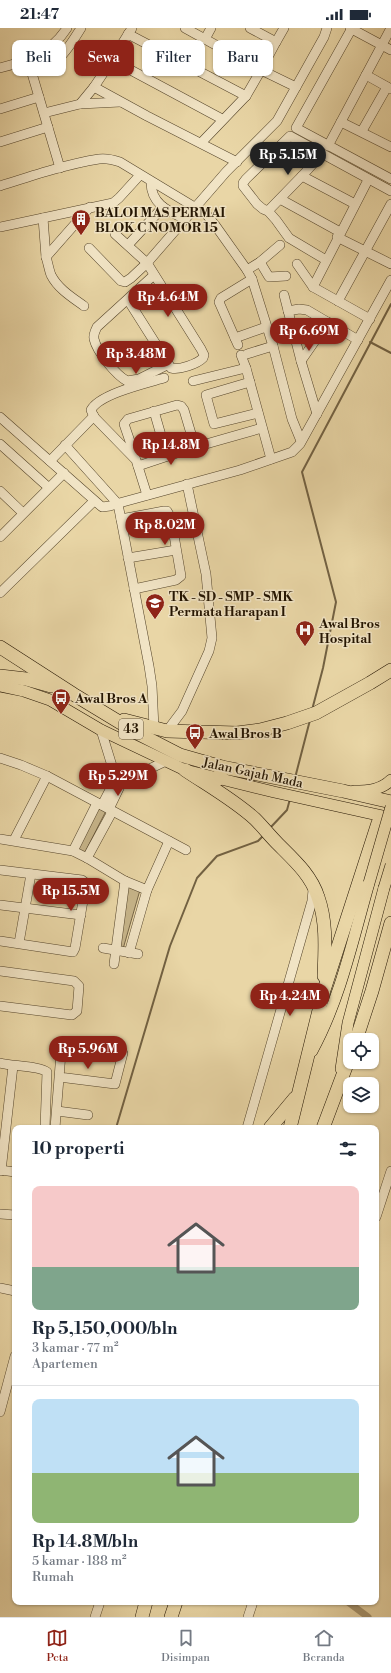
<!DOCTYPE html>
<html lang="id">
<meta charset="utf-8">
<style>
:root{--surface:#fff;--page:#f2f2f3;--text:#1f2937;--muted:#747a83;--line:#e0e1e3;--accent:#8f2418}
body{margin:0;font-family:"Libre Bodoni",serif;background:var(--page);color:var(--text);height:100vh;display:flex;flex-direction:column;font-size:15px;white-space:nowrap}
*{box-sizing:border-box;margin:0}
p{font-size:13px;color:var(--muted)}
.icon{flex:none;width:22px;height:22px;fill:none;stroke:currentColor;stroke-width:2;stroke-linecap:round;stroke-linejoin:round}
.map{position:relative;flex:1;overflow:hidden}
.side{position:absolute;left:12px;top:1097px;width:367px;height:480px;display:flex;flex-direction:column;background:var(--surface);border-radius:8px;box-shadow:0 1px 3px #0004}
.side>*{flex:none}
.top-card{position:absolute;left:12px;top:12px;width:367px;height:36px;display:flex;gap:8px}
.buttons{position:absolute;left:343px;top:1005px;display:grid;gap:8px}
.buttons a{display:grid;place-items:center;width:36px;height:36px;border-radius:8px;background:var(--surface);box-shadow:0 1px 3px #0004;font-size:20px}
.price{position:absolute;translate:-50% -34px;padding:0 9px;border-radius:14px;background:var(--accent);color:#fff;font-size:13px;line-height:26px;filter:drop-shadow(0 1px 2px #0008)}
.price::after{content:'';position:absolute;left:50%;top:24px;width:12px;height:9px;margin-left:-6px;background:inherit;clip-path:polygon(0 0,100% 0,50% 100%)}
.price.selected{background:#222;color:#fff}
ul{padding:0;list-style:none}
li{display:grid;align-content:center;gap:8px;height:212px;padding:0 20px}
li+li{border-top:1px solid var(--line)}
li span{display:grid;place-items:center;height:124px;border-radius:8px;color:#555}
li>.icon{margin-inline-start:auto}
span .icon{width:72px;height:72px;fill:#fffc;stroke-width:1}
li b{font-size:17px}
h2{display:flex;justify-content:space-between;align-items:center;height:48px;padding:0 20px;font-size:17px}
.tag{padding:0 14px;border-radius:8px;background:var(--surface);box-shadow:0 1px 3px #0004;font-size:14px;line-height:36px}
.tag.selected{background:var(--accent);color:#fff}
.status{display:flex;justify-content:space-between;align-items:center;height:28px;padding:0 20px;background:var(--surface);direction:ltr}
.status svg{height:11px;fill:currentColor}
.dock{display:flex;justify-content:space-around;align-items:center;height:56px;border-top:1px solid var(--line);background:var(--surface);font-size:11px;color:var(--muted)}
.dock a{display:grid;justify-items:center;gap:2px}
.dock .selected{color:var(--accent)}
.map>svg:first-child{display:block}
.green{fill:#c7b58a;stroke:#756446}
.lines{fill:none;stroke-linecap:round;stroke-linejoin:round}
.stream{stroke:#726142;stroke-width:2}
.canal{stroke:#a6946e;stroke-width:7}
.minor-casing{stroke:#54442a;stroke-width:10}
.major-casing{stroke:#231401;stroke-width:12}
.highway-casing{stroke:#231401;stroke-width:14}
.minor{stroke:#f1e4c5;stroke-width:9}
.major{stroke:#e9d6a6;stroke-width:11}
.highway{stroke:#e9d6a6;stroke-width:13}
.major-bridge-casing{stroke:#231401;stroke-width:12;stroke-linecap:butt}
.major-bridge{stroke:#e9d6a6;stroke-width:11}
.labels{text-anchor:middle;stroke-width:3;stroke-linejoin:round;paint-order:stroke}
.shield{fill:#f1e4c5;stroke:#61523c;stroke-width:1}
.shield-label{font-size:12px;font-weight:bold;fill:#231401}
.poi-label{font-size:13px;font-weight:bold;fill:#231401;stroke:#f1e4c5;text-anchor:start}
.street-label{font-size:13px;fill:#231401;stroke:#f1e4c5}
</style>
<div class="status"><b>21:47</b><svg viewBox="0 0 49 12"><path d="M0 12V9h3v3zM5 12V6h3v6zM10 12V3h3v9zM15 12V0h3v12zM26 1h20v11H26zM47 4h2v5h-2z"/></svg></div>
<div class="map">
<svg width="391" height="1589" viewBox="0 0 391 1589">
<rect width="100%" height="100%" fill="#e9d6a6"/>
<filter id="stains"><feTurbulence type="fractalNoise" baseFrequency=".005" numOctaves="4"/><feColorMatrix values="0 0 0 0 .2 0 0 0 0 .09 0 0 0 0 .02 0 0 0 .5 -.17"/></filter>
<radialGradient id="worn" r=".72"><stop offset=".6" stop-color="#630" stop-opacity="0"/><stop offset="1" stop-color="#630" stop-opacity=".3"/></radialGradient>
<g class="green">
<polygon points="94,776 106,783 85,824 72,821"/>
<polygon points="125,856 140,862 123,921 116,919"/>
</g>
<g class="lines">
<g class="stream">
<polyline points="370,314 391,325"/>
<polyline points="312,682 323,640 336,574 302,444 391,276"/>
<polyline points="295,750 310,692"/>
<polyline points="270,800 287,782 290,771"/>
<polyline points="116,1100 170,918 197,850 217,828 258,813 263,808"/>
</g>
<polyline class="canal" points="348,1574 368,1589"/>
<g class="minor-casing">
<g id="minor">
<polyline points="185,0 261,42 276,14 250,0"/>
<polyline points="350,0 391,22"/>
<polyline points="352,0 296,100 391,151"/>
<polyline points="128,6 246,68 261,42 296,59"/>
<polyline points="205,11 211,0"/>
<polyline points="276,14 284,0"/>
<polyline points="28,32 60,140"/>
<polyline points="112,32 222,91"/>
<path d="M0,40c27,-7 51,-15 67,-40"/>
<path d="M32,44c30,-12 32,-17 49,-44"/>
<polyline points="366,47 391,61"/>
<polyline points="94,59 147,88 237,134"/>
<polyline points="80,76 120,74"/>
<polyline points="0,81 39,69"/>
<polyline points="44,85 80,76 94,59 112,32 132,0"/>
<polyline points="341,94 391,119"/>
<polyline points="362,103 387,59"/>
<polyline points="0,114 48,99"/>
<polyline points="201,115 246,68"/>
<polyline points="328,118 391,0"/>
<polyline points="302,148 355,176"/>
<path d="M151,154c0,22 17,29 34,37"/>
<path d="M0,158c31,-10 67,-22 99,-27 7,-1 15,1 21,3l86,52 9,11 32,45 5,9 21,67 19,73 9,22"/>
<polyline points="280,171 340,204"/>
<polyline points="268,183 302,148 322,126"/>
<polyline points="43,190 46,229"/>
<polyline points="0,199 113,175 119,170 140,147"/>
<path d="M115,206l32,29 54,86 3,6 -1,3c-6,6 -23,12 -32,10l-43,-68"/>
<polyline points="337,209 391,236"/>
<polyline points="128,217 163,179"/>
<polyline points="89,220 121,253 125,254 131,250 147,235 226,144 277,93 324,9 327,0"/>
<polyline points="326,232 289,210 276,192 268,183 263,181 257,176 243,158 243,155 246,151 290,108 391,163"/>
<polyline points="260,234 269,249 286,248"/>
<polyline points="297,236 313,259 370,291"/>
<polyline points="247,242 260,234 280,217"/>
<path d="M154,247l-57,52c-2,4 -4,8 -3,12 3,13 22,36 33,42l12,-2 28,-14"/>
<polyline points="313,259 368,152"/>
<polyline points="284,267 301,333 317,386"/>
<polyline points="338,273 391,176"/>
<path d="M84,278c-11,-8 -26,-17 -33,-31 -2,-5 -3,-12 -5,-18l44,-50"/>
<polyline points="288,283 299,281 307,282 358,312"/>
<polyline points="235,310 266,299"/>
<polyline points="238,317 219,274 221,270 252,251"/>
<polyline points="247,326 273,318"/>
<polyline points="241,327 246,340 271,431"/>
<polyline points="301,333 328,294"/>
<polyline points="193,353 246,340"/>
<polyline points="250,354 206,367 214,396 258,385"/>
<polyline points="154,383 167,428"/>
<polyline points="0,389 102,479 110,478 123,474 240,442 292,424 300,416 391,252"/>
<polyline points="0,416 48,459"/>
<polyline points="206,416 262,400"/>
<polyline points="65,417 118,476 149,638 152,658 154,700"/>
<polyline points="135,428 124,396 128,391 177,377 181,378 184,382 195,419"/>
<polyline points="50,433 94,388"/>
<polyline points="138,438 198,418"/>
<polyline points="0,463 23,485"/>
<path d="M147,467l-11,-35 -42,-43 -3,-7c8,-16 56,-27 73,-32"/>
<polyline points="121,491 164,483 167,483 171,490 181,548 176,552 134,561"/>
<polyline points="0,509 64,445"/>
<polyline points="128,530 176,522"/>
<polyline points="0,565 94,473"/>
<polyline points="101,702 113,741 115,752 102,777"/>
<polyline points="167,703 182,683 209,623 212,610 206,546 187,456"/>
<polyline points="0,730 21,737 47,748 186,822"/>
<polyline points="109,781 122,754 166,733"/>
<polyline points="0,811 73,823 87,830 125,853 147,862"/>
<polyline points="14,812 47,748"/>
<polyline points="73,823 97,775"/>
<polyline points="87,830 112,784"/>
<polyline points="0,842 82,852 86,855 75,920 73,924 0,913"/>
<polyline points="0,877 81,887"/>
<polyline points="19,915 31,846"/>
<polyline points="103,920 138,926"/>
<polyline points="129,925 147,862 169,813"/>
<polyline points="114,936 125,853"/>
<polyline points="0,943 74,953 79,958 77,983 72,987 0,978"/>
<path d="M0,1035c11,3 40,3 47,9l-2,56"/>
<polyline points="57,1083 88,1087"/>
<polyline points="55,1100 61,1025 64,1018 70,1017 120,1022 123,1025 115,1056 59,1049"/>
<polyline points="247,1100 312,873 313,862"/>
<polyline points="0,1142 15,1144"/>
<polyline points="1,1143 13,1038"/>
<polyline points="0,1186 15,1187"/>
<polyline points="376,1189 391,1143"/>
<polyline points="0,1260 15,1263"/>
<polyline points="0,1384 15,1328"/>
<polyline points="95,1589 100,1574"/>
<polyline points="248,1589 253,1574"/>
</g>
</g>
<g class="major-casing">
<g id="major">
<polyline points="0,658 24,663 50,672 101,702 185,742 274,764 391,790"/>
<path d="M354,763c14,0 27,-1 37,-11"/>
<path d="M312,1023c28,-51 41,-112 57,-168"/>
<polyline points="341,1041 348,995 384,860"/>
</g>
</g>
<g class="highway-casing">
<g id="highway">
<polyline points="0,619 73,666 139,706 180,727 222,739 343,763 391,774"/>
<polyline points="0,648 26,651 51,658"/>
<polyline points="124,692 167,703 237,705 260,702 287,695 316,685 370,655 391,642"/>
<path d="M185,742c24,16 49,30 70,49 8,8 15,17 23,25 16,16 33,31 40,53 9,25 7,53 6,79"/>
<polyline points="219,751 222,739"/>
<polyline points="356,1012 372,963 391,895"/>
<polyline points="270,1100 295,1070"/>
<polyline points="290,1100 324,962 378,795 389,789"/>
<polyline points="323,1100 350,1028"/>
<polyline points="142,1589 146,1574"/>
<polyline points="171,1589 176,1574"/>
</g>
</g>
<use href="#minor" class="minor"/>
<use href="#major" class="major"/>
<use href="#highway" class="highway"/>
<g class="major-bridge-casing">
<g id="major-bridge">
<polyline points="369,855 391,779"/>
<polyline points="384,860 391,837"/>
</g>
</g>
<use href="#major-bridge" class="major-bridge"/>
</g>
<defs>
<g id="building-pin" transform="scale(1)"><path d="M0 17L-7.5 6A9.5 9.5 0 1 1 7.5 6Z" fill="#8f2418" stroke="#f1e4c5"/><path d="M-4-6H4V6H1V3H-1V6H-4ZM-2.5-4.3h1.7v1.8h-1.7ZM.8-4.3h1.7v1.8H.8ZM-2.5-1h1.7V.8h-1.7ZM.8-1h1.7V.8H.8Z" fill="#fff"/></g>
<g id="school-pin" transform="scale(1)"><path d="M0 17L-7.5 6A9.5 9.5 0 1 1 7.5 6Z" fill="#8f2418" stroke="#f1e4c5"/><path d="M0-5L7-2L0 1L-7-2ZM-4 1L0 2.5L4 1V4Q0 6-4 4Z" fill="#fff"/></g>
<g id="hospital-pin" transform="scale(1)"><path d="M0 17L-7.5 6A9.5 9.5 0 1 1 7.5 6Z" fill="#8f2418" stroke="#f1e4c5"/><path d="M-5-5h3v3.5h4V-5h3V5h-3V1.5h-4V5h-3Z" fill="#fff"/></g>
<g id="bus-pin" transform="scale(1)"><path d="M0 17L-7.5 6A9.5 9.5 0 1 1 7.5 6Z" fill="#8f2418" stroke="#f1e4c5"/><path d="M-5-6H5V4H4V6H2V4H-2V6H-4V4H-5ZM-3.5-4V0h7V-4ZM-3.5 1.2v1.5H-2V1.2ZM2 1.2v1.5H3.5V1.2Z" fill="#fff"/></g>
</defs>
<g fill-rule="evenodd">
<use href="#building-pin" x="81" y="191"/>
<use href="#school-pin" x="155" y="575"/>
<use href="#hospital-pin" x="305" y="602"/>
<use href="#bus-pin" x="61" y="670"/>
<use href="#bus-pin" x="195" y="705"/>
</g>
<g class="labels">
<rect class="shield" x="119" y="691" width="24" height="20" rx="3"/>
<g class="shield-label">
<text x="131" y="705">43</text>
</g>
<g class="poi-label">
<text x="95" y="189">BALOI MAS PERMAI<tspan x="95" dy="15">BLOK C NOMOR 15</tspan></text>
<text x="169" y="573">TK - SD - SMP - SMK<tspan x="169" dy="15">Permata Harapan I</tspan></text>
<text x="319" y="600">Awal Bros<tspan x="319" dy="15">Hospital</tspan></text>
<text x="75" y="675">Awal Bros A</text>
<text x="209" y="710">Awal Bros B</text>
</g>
<g class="street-label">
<text transform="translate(253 744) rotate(12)" y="5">Jalan Gajah Mada</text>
</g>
</g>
<rect width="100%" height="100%" filter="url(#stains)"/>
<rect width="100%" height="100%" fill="url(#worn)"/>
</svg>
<div class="buttons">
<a><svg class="icon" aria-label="locate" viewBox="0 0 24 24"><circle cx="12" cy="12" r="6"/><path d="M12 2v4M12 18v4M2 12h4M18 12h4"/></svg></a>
<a><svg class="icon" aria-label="layers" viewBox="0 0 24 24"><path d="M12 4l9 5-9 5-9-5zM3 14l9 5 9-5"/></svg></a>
</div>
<b class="price selected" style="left:288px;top:148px">Rp 5.15M</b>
<b class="price" style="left:168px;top:290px">Rp 4.64M</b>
<b class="price" style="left:309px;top:324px">Rp 6.69M</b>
<b class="price" style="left:136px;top:347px">Rp 3.48M</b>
<b class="price" style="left:171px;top:438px">Rp 14.8M</b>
<b class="price" style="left:165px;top:518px">Rp 8.02M</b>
<b class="price" style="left:118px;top:769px">Rp 5.29M</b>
<b class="price" style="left:71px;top:884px">Rp 15.5M</b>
<b class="price" style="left:290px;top:989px">Rp 4.24M</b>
<b class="price" style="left:88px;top:1042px">Rp 5.96M</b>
<div class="top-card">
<a class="tag">Beli</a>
<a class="tag selected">Sewa</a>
<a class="tag">Filter</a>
<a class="tag">Baru</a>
</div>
<section class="side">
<h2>10 properti<svg class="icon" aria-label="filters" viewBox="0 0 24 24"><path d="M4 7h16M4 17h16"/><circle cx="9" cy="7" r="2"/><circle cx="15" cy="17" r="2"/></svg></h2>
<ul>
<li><span style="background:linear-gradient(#f6c9c9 65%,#7fa58c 0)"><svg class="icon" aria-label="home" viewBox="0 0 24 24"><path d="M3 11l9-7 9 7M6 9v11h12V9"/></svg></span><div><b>Rp 5,150,000/bln</b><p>3 kamar · 77 m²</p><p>Apartemen</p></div></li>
<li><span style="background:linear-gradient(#bfe0f5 60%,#8fb573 0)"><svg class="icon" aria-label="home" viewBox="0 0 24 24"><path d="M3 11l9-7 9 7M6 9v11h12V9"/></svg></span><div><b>Rp 14.8M/bln</b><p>5 kamar · 188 m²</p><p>Rumah</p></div></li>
</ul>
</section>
</div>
<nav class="dock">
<a class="selected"><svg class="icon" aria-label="map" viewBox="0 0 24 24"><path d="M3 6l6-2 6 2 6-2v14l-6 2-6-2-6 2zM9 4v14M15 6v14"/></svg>Peta</a>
<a><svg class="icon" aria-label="saved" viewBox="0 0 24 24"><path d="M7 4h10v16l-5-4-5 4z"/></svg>Disimpan</a>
<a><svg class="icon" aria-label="home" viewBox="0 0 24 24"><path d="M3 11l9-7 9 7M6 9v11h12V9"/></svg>Beranda</a>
</nav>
